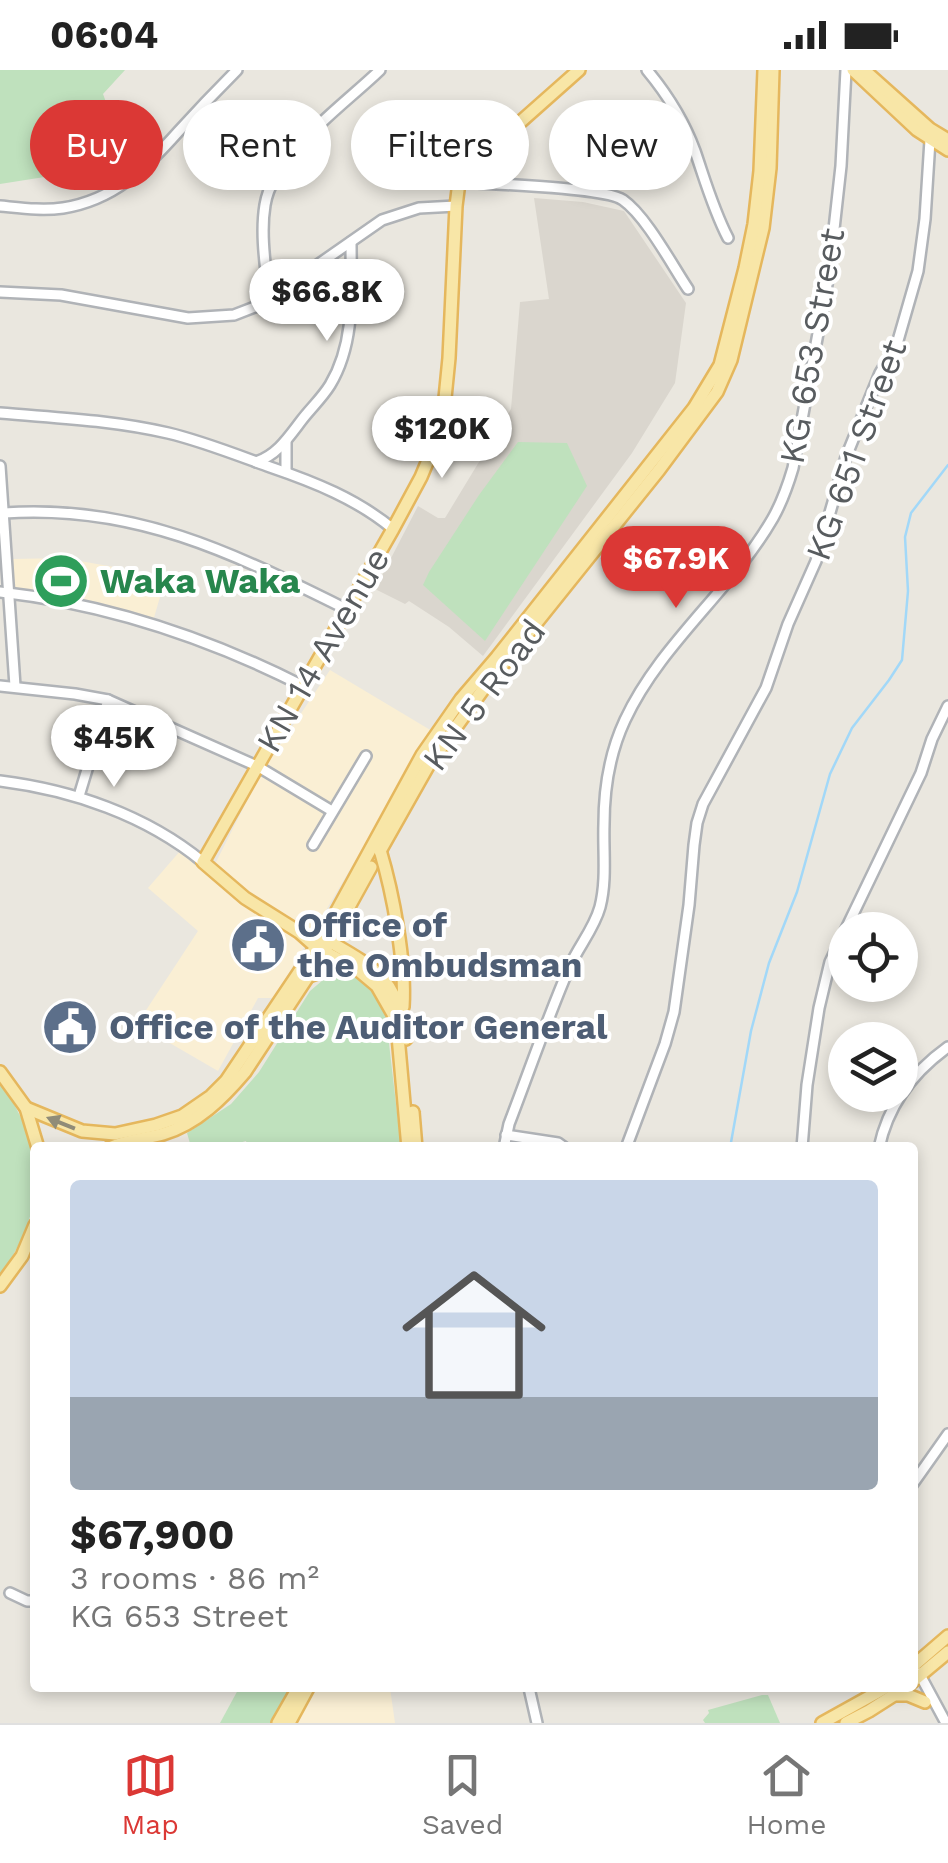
<!DOCTYPE html>
<meta charset="utf-8">
<style>
:root{--surface:#fff;--page:#f6f6f6;--text:#222;--muted:#767676;--line:#e0e0e0;--accent:#db3835}
body{margin:0;font-family:"Work Sans",sans-serif;background:var(--page);color:var(--text);height:100vh;display:flex;flex-direction:column;font-size:38px;white-space:nowrap}
*{box-sizing:border-box;margin:0}
p{font-size:32px;color:var(--muted)}
.icon{flex:none;width:55px;height:55px;fill:none;stroke:currentColor;stroke-width:2;stroke-linecap:round;stroke-linejoin:round}
.map{position:relative;flex:1;overflow:hidden}
.details{position:absolute;left:30px;top:1072px;width:888px;height:550px;display:flex;flex-direction:column;background:var(--surface);border-radius:10px;box-shadow:0 5px 15px #0003}
.details>*{flex:none}
.guide{position:absolute;left:30px;top:30px;width:890px;height:90px;display:flex;gap:20px}
.buttons{position:absolute;left:828px;top:842px;display:grid;gap:20px}
.buttons a{display:grid;place-items:center;width:90px;height:90px;border-radius:50%;background:var(--surface);box-shadow:0 5px 15px #0003;font-size:50px}
.price{position:absolute;translate:-50% -85px;padding:0 22px;border-radius:35px;background:#fff;color:#222;font-size:32px;line-height:65px;filter:drop-shadow(0 2px 5px #0008)}
.price::after{content:'';position:absolute;left:50%;top:60px;width:30px;height:22px;margin-left:-15px;background:inherit;clip-path:polygon(0 0,100% 0,50% 100%)}
.price.active{background:var(--accent);color:#fff}
ul{padding:0;list-style:none}
li{display:grid;align-content:center;gap:20px;height:530px;padding:0 40px}
li+li{border-top:2px solid var(--line)}
li span{display:grid;place-items:center;height:310px;border-radius:10px;color:#555}
li>.icon{margin-inline-start:auto}
span .icon{width:180px;height:180px;fill:#fffc;stroke-width:1}
li b{font-size:42px}
.chip{padding:0 35px;border-radius:45px;background:var(--surface);box-shadow:0 5px 15px #0003;font-size:35px;line-height:90px}
.chip.active{background:var(--accent);color:#fff}
.status{display:flex;justify-content:space-between;align-items:center;height:70px;padding:0 50px;background:var(--surface);direction:ltr}
.status svg{height:28px;fill:currentColor}
.dock{display:flex;justify-content:space-around;align-items:center;height:140px;border-top:2px solid var(--line);background:var(--surface);font-size:28px;color:var(--muted)}
.dock a{display:grid;justify-items:center;gap:5px}
.dock .active{color:var(--accent)}
.map>svg:first-child{display:block}
.commercial{fill:#faefd4}
.education{fill:#dad6ce}
.green{fill:#bfe1bd}
.lines{fill:none;stroke-linecap:round;stroke-linejoin:round}
.stream{stroke:#a2d8f8;stroke-width:2.5}
.minor-casing{stroke:#b0b3b7;stroke-width:14}
.major-casing{stroke:#e5b75d;stroke-width:16}
.minor{stroke:#fff;stroke-width:9}
.major{stroke:#f8e6a7;stroke-width:11}
.oneway{fill:#908c78}
.labels{text-anchor:middle;stroke-width:8;stroke-linejoin:round;paint-order:stroke}
.street-label{font-size:35px;fill:#585c5f;stroke:#fff}
.leisure-label{font-size:35px;font-weight:bold;fill:#27864d;stroke:#fff;text-anchor:start}
.service-label{font-size:35px;font-weight:bold;fill:#4e5e75;stroke:#fff;text-anchor:start}
</style>
<div class="status"><b>06:04</b><svg viewBox="0 0 49 12"><path d="M0 12V9h3v3zM5 12V6h3v6zM10 12V3h3v9zM15 12V0h3v12zM26 1h20v11H26zM47 4h2v5h-2z"/></svg></div>
<div class="map">
<svg width="948" height="1653" viewBox="0 0 948 1653">
<rect width="100%" height="100%" fill="#eae7df"/>
<g class="commercial">
<polygon points="63,488 131,500 165,510 153,551 80,530 14,520 13,489"/>
<polygon points="330,600 432,661 274,928 258,928 218,1001 137,954 198,861 148,818 181,780 211,802 260,705"/>
<polygon points="314,1618 390,1618 395,1653 297,1653"/>
</g>
<polygon class="education" points="534,128 583,132 624,141 686,233 675,313 632,383 483,586 449,557 409,531 405,534 375,519 418,436 438,448 445,448 511,339 520,232 549,229"/>
<g class="green">
<polygon points="0,0 125,0 103,24 123,79 108,97 0,114"/>
<polygon points="518,372 567,373 587,416 485,571 423,515 429,502 479,425"/>
<polygon points="344,897 372,916 385,939 401,1077 248,1078 246,1071 224,1077 191,1077 187,1063 231,1034 259,1002 310,921 330,904"/>
<path d="M0,1012c49,72 47,122 0,195z"/>
<polygon points="239,1618 292,1618 274,1653 220,1653"/>
<polygon points="762,1625 768,1625 780,1653 705,1653 703,1650 709,1643 708,1640"/>
</g>
<g class="lines">
<polyline class="stream" points="730,1078 751,961 769,893 797,822 830,704 852,658 889,610 902,590 908,521 905,467 911,443 948,395"/>
<g class="minor-casing">
<g id="minor">
<path d="M647,0c20,24 37,51 48,81 10,29 18,58 33,87"/>
<path d="M459,112c30,2 145,5 164,18 23,16 49,65 65,89"/>
<path d="M0,136c21,2 42,5 63,2 51,-8 82,-39 115,-76 19,-21 39,-42 59,-62"/>
<polyline points="0,222 61,225 188,248 234,245 260,235 382,150 419,138 456,136"/>
<path d="M269,229c-3,-30 -9,-64 -4,-94 8,-51 79,-100 115,-135"/>
<path d="M0,343c56,5 113,7 168,20 34,8 69,22 102,34 44,15 87,32 123,62"/>
<path d="M256,392c21,-7 32,-24 45,-41 9,-12 21,-23 29,-36 26,-43 21,-95 21,-143"/>
<polyline points="0,396 15,616"/>
<polyline points="286,402 286,372"/>
<path d="M4,443c131,-9 229,40 342,96"/>
<path d="M0,522c106,12 208,46 303,94"/>
<polyline points="0,616 75,624 108,630 257,696 332,741"/>
<path d="M0,711c72,9 146,34 203,81"/>
<polyline points="79,726 108,630"/>
<polyline points="313,775 366,686"/>
<polyline points="506,1065 558,1073 565,1078"/>
<path d="M504,1078l5,-24c20,-52 38,-105 60,-156 9,-21 25,-39 31,-61 7,-27 3,-56 4,-83 0,-36 6,-72 21,-104 36,-77 106,-129 148,-202 9,-16 15,-33 20,-50l36,-194 12,-108 5,-96"/>
<polyline points="626,1078 665,974 674,942 689,835 694,775 697,753 703,734 766,618 788,554 816,491 846,387 880,303 897,274 918,201 925,149 930,70"/>
<polyline points="802,1078 807,1015 819,938 830,892 921,703 932,669 948,636"/>
<path d="M879,1078c9,-43 34,-76 69,-101"/>
<polyline points="912,1415 948,1364"/>
<polyline points="10,1523 27,1531 35,1531"/>
<polyline points="919,1603 946,1653"/>
<polyline points="529,1618 537,1653"/>
</g>
</g>
<g class="major-casing">
<g id="major">
<polyline points="853,0 917,60 948,80"/>
<polyline points="864,0 930,59 948,70"/>
<path d="M380,780c13,43 26,112 23,157"/>
<polyline points="380,781 428,696 484,618 659,400 717,322 731,290 763,158 770,98 773,0"/>
<path d="M325,869c50,29 73,39 81,100"/>
<polyline points="309,906 344,893"/>
<polyline points="0,1002 26,1038 38,1078"/>
<polyline points="26,1038 82,1061 115,1064 156,1055 182,1046 211,1026 226,1011 322,868 422,685 461,629 497,587 694,338 720,295 745,198 754,154 760,101 764,0"/>
<polyline points="413,1042 416,1078"/>
<path d="M109,1078c18,-8 36,-9 54,-14 34,-10 60,-36 82,-62l79,-120 47,-85"/>
<polyline points="408,1078 398,966 393,944 377,916 358,900 316,877 299,862 245,828 203,792 393,459 421,407 436,371 444,338 449,288 456,136 459,112 473,94 579,0"/>
<polyline points="0,1216 22,1186 35,1155"/>
<polyline points="912,1597 948,1566"/>
<polyline points="912,1612 948,1582"/>
<polyline points="897,1625 908,1625 925,1632"/>
<polyline points="278,1653 298,1618"/>
<polyline points="289,1653 308,1618"/>
<polyline points="822,1653 885,1618"/>
<polyline points="846,1653 869,1641 905,1618"/>
</g>
</g>
<use href="#minor" class="minor"/>
<use href="#major" class="major"/>
</g>
<defs><path id="oneway-solid" d="M-6-.8H1V-3.2L6.5 0L1 3.2V.8H-6Z" transform="scale(2.5)"/></defs>
<use class="oneway" href="#oneway-solid" transform="translate(61 1053) rotate(-158)"/>
<defs>
<g id="stadium-disc" transform="scale(2.875)"><circle r="9.5" fill="#2e9e5b" stroke="#fff"/><path d="M0-5a6.5 5 0 1 0 0 10a6.5 5 0 1 0 0-10ZM-3.5-1.8h7v3.6h-7Z" fill="#fff"/></g>
<g id="civic-disc" transform="scale(2.875)"><circle r="9.5" fill="#5c6f8a" stroke="#fff"/><path d="M-.6-6.5H3V-4.5H.6V-3L4-1V1h2V6H-6V1h2V-1L-.6-3ZM-1.2 2.5V6h2.4V2.5Z" fill="#fff"/></g>
</defs>
<g fill-rule="evenodd">
<use href="#stadium-disc" x="61" y="511"/>
<use href="#civic-disc" x="258" y="875"/>
<use href="#civic-disc" x="70" y="957"/>
</g>
<g class="labels">
<g class="street-label">
<text transform="translate(812 276) rotate(-80)" y="12">KG 653 Street</text>
<text transform="translate(856 380) rotate(-70)" y="12">KG 651 Street</text>
<text transform="translate(323 580) rotate(-60)" y="12">KN 14 Avenue</text>
<text transform="translate(484 625) rotate(-53)" y="12">KN 5 Road</text>
</g>
<g class="leisure-label">
<text x="100" y="523">Waka Waka</text>
</g>
<g class="service-label">
<text x="297" y="867">Office of<tspan x="297" dy="40">the Ombudsman</tspan></text>
<text x="109" y="969">Office of the Auditor General</text>
</g>
</g>
</svg>
<div class="buttons">
<a><svg class="icon" aria-label="locate" viewBox="0 0 24 24"><circle cx="12" cy="12" r="6"/><path d="M12 2v4M12 18v4M2 12h4M18 12h4"/></svg></a>
<a><svg class="icon" aria-label="layers" viewBox="0 0 24 24"><path d="M12 4l9 5-9 5-9-5zM3 14l9 5 9-5"/></svg></a>
</div>
<b class="price" style="left:327px;top:274px">$66.8K</b>
<b class="price" style="left:442px;top:411px">$120K</b>
<b class="price active" style="left:676px;top:541px">$67.9K</b>
<b class="price" style="left:114px;top:720px">$45K</b>
<div class="guide">
<a class="chip active">Buy</a>
<a class="chip">Rent</a>
<a class="chip">Filters</a>
<a class="chip">New</a>
</div>
<section class="details">
<ul>
<li><span style="background:linear-gradient(#c9d6e8 70%,#9aa5b1 0)"><svg class="icon" aria-label="home" viewBox="0 0 24 24"><path d="M3 11l9-7 9 7M6 9v11h12V9"/></svg></span><div><b>$67,900</b><p>3 rooms · 86 m²</p><p>KG 653 Street</p></div></li>
</ul>
</section>
</div>
<nav class="dock">
<a class="active"><svg class="icon" aria-label="map" viewBox="0 0 24 24"><path d="M3 6l6-2 6 2 6-2v14l-6 2-6-2-6 2zM9 4v14M15 6v14"/></svg>Map</a>
<a><svg class="icon" aria-label="saved" viewBox="0 0 24 24"><path d="M7 4h10v16l-5-4-5 4z"/></svg>Saved</a>
<a><svg class="icon" aria-label="home" viewBox="0 0 24 24"><path d="M3 11l9-7 9 7M6 9v11h12V9"/></svg>Home</a>
</nav>
